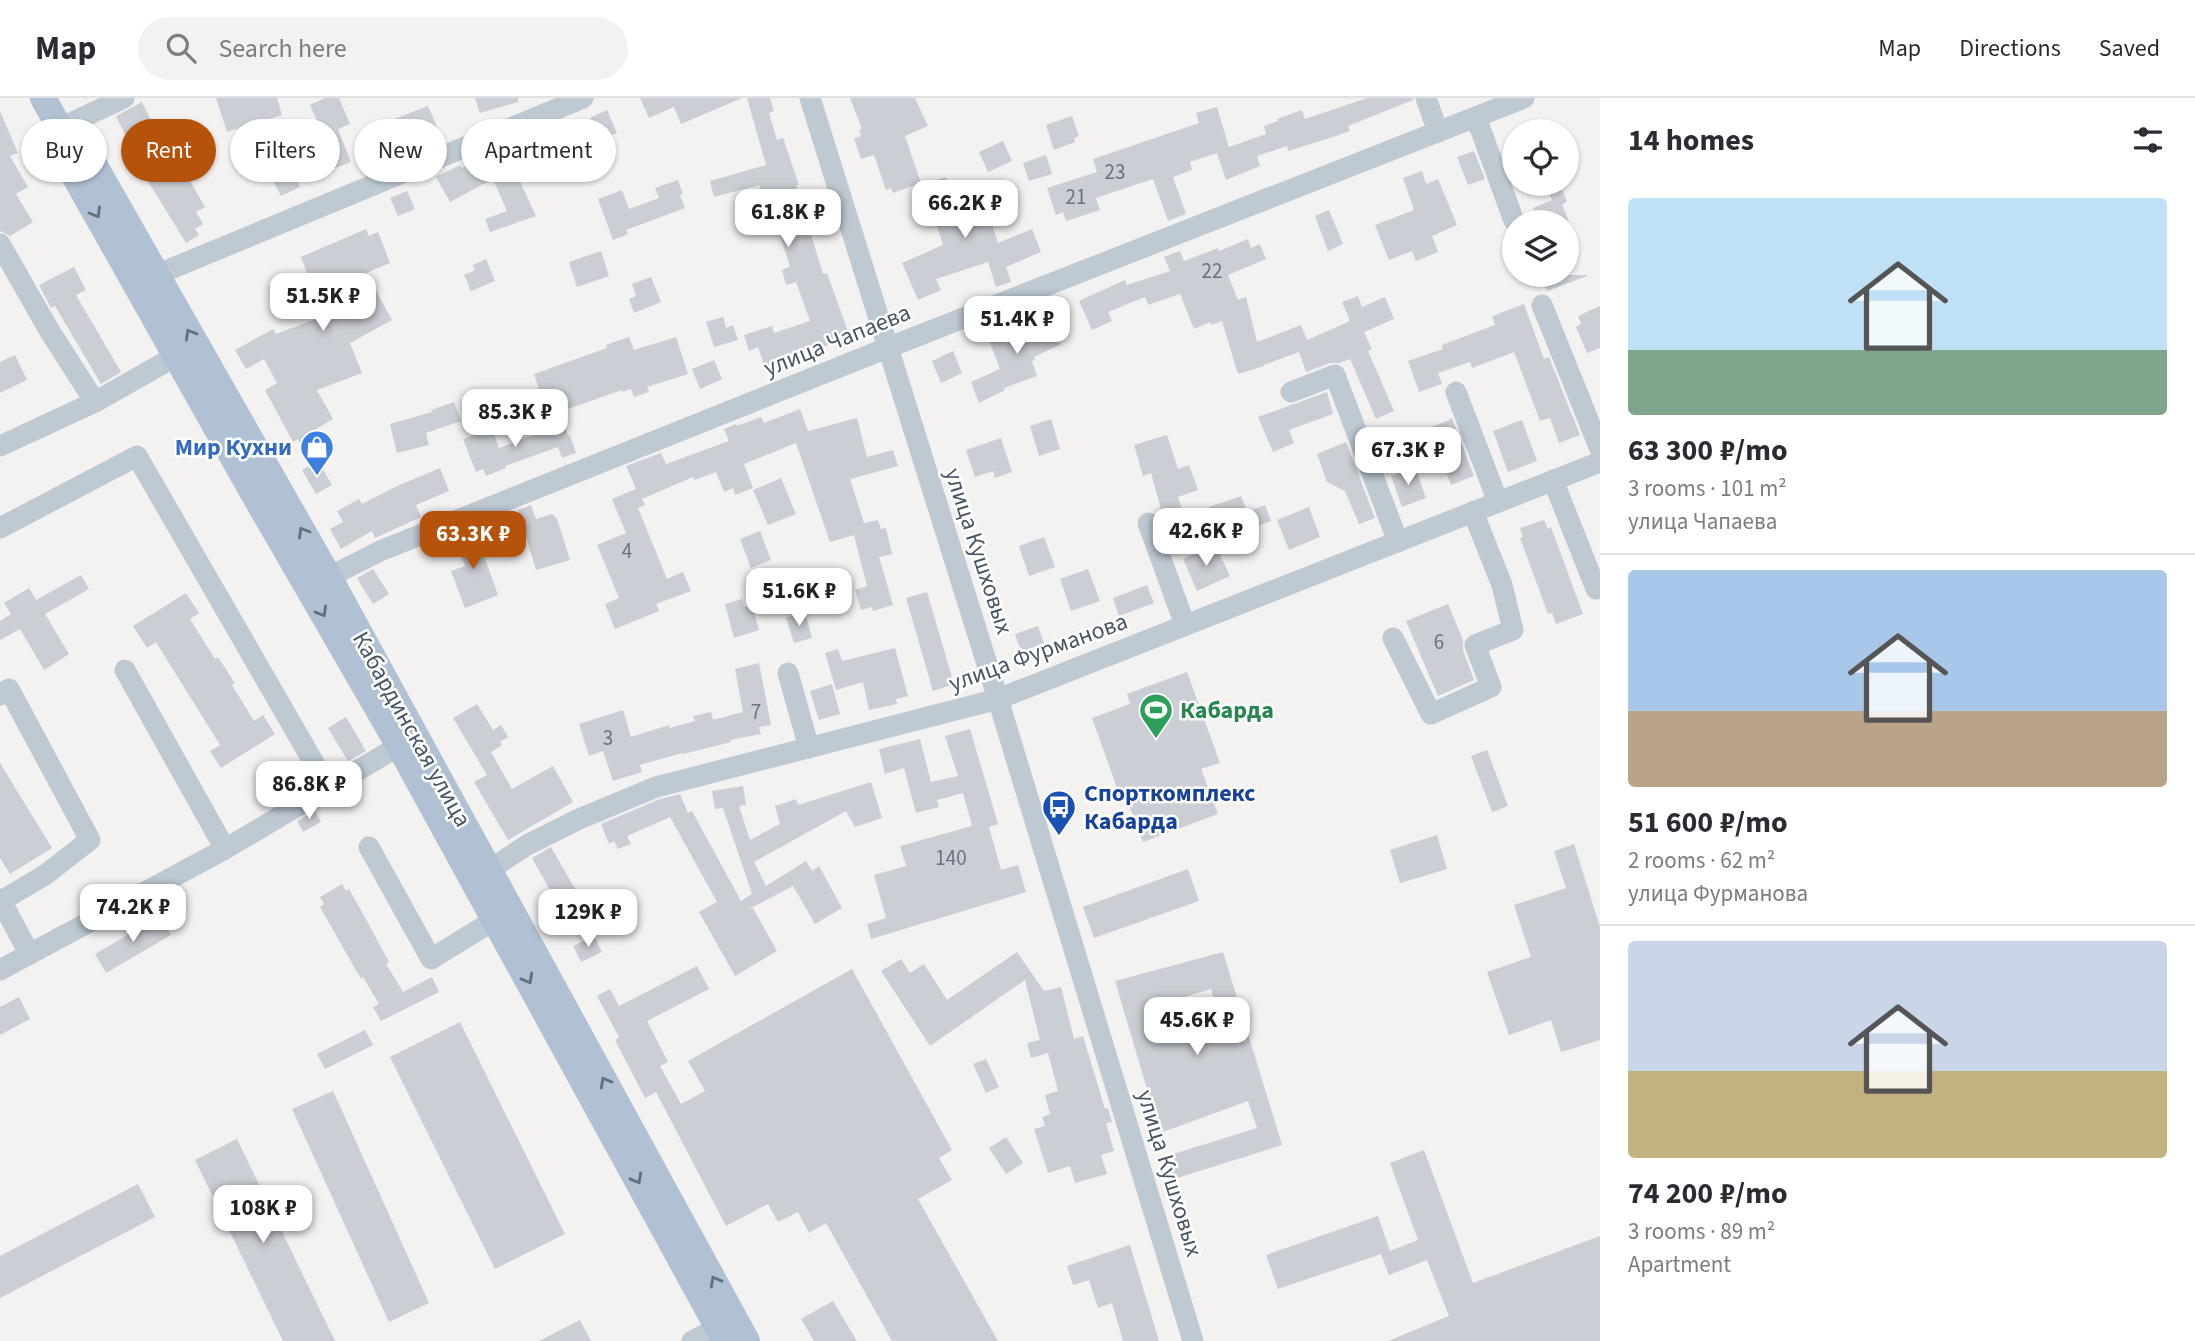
<!DOCTYPE html>
<meta charset="utf-8">
<style>
:root{--surface:#fff;--page:#f2f2f3;--text:#2b2b33;--muted:#7c7c81;--line:#e1e1e2;--accent:#b45309}
body{margin:0;font-family:"Source Sans 3",sans-serif;background:var(--page);color:var(--text);height:100vh;display:flex;flex-direction:column;font-size:26px;white-space:nowrap}
*{box-sizing:border-box;margin:0}
p{font-size:23px;color:var(--muted)}
.icon{flex:none;width:38px;height:38px;fill:none;stroke:currentColor;stroke-width:2;stroke-linecap:round;stroke-linejoin:round}
.map{position:relative;flex:1;overflow:hidden}
.sheet{display:flex;flex-direction:column;background:var(--surface);width:595px}
.sheet>*{flex:none}
.hud{position:absolute;left:21px;top:21px;width:665px;height:63px;display:flex;gap:14px}
.buttons{position:absolute;left:1502px;top:21px;display:grid;gap:14px}
.buttons a{display:grid;place-items:center;width:77px;height:77px;border-radius:50%;background:var(--surface);box-shadow:0 2px 5px #0004;font-size:35px}
.price{position:absolute;translate:-50% -60px;padding:0 16px;border-radius:14px;background:#fff;color:#222;font-size:23px;line-height:46px;filter:drop-shadow(0 2px 4px #0008)}
.price::after{content:'';position:absolute;left:50%;top:42px;width:21px;height:16px;margin-left:-10px;background:inherit;clip-path:polygon(0 0,100% 0,50% 100%)}
.price.selected{background:var(--accent);color:#fff}
ul{padding:0;list-style:none}
li{display:grid;align-content:center;gap:14px;height:371px;padding:0 28px}
li+li{border-top:2px solid var(--line)}
li span{display:grid;place-items:center;height:217px;border-radius:7px;color:#555}
li>.icon{margin-inline-start:auto}
span .icon{width:126px;height:126px;fill:#fffc;stroke-width:1}
li b{font-size:30px}
h2{display:flex;justify-content:space-between;align-items:center;height:84px;padding:0 28px;font-size:30px}
.tag{padding:0 24px;border-radius:32px;background:var(--surface);box-shadow:0 2px 5px #0004;font-size:24px;line-height:63px}
.tag.selected{background:var(--accent);color:#fff}
header{display:flex;align-items:center;gap:42px;box-sizing:border-box;height:98px;padding:0 35px;background:var(--surface);border-bottom:2px solid var(--line)}
header strong{font-size:33px}
nav{display:flex;gap:38px;margin-inline-start:auto;font-size:24px}
.search{width:490px;height:63px;background:var(--page);display:flex;align-items:center;gap:18px;box-sizing:border-box;padding:0 24px;border-radius:38px;color:var(--muted);font-size:26px}
main{display:flex;flex:1;min-height:0}
.map>svg:first-child{display:block}
.building{fill:#cbced4;fill-rule:evenodd}
.lines{fill:none;stroke-linecap:round;stroke-linejoin:round}
.minor{stroke:#bec9d2;stroke-width:21}
.major{stroke:#afc1d3;stroke-width:26}
.oneway{stroke:#61707e}
.labels{text-anchor:middle;stroke-width:5;stroke-linejoin:round;paint-order:stroke}
.number-label{font-size:21px;fill:#68737e}
.street-label{font-size:24px;fill:#475562;stroke:#fff}
.shop-label{font-size:24px;font-weight:bold;fill:#366cbe;stroke:#fff;text-anchor:end}
.leisure-label{font-size:24px;font-weight:bold;fill:#27864d;stroke:#fff;text-anchor:start}
.transit-label{font-size:24px;font-weight:bold;fill:#164399;stroke:#fff;text-anchor:start}
</style>
<header>
<strong>Map</strong>
<div class="search"><svg class="icon" aria-label="search" viewBox="0 0 24 24"><circle cx="10" cy="10" r="6"/><path d="M15 15l6 6"/></svg>Search here</div>
<nav><a>Map</a><a>Directions</a><a>Saved</a></nav>
</header>
<main>
<div class="map">
<svg width="1600" height="1243" viewBox="0 0 1600 1243">
<rect width="100%" height="100%" fill="#f4f1f1"/>
<g class="building">
<polygon points="216,0 277,0 282,17 227,34"/>
<polygon points="325,0 339,0 350,26 338,31 351,64 298,84 300,89 281,98 267,71 305,51 326,43 310,7"/>
<polygon points="475,0 518,0 518,4 480,15"/>
<polygon points="640,0 742,0 681,26 674,9 649,20"/>
<polygon points="747,0 770,0 774,13 769,15 777,42 783,40 799,87 796,87 823,176 827,175 850,239 765,270 758,249 749,253 744,237 772,228 774,235 810,223 796,184 786,187 782,172 790,169 768,97 763,99 759,87 714,99 710,83 766,67"/>
<polygon points="850,0 915,0 928,28 905,38 921,85 893,95 891,90 886,92 874,57 861,61 854,40 861,38 859,32 862,31"/>
<polygon points="1367,0 1413,0 1413,2 1348,28 1350,33 1333,39 1288,53 1287,48 1257,58 1260,68 1226,82 1217,55 1190,64 1192,72 1173,79 1186,116 1168,123 1153,81 1096,100 1100,112 1066,123 1063,114 1056,117 1047,90 1097,74 1093,61 1199,25 1196,15 1217,9 1229,49 1266,36 1264,28 1278,23 1277,21 1302,12 1305,21"/>
<polygon points="142,4 156,32 168,26 190,72 185,74 205,109 196,114 203,126 195,131 199,137 186,145 146,80 156,75 139,40 129,45 116,18"/>
<polygon points="428,8 438,31 379,56 368,31"/>
<polygon points="607,12 617,35 567,56 572,68 552,77 536,42 556,33 558,36 592,25 590,20"/>
<polygon points="0,13 18,55 10,58 28,89 16,96 33,124 10,138 0,133"/>
<polygon points="1072,18 1079,38 1074,40 1075,44 1054,52 1046,27"/>
<polygon points="1003,43 1012,63 988,74 979,54"/>
<polygon points="505,51 536,118 490,134 485,121 507,113 493,81 450,104 436,79 460,67 462,70"/>
<polygon points="1474,53 1485,81 1468,87 1457,59"/>
<polygon points="1046,57 1052,76 1029,83 1023,65"/>
<polygon points="1422,73 1426,86 1438,81 1457,127 1432,138 1438,154 1416,163 1412,153 1389,162 1375,127 1414,112 1403,80"/>
<polygon points="946,79 950,94 979,85 998,145 1032,131 1041,154 1006,169 1011,184 996,189 988,164 936,181 941,192 918,202 902,165 943,147 924,86"/>
<polygon points="678,82 683,96 680,97 685,110 626,132 628,136 613,142 598,101 622,92 629,111 659,100 655,90"/>
<polygon points="1545,86 1560,86 1567,104 1562,106 1569,124 1539,124 1533,110 1552,102"/>
<polygon points="407,93 415,111 398,118 390,100"/>
<polygon points="1329,112 1343,146 1328,153 1315,118"/>
<polygon points="366,131 369,138 378,134 390,165 366,175 392,222 350,245 362,275 317,292 333,321 313,333 316,339 302,348 298,341 293,344 265,292 277,285 264,261 246,271 235,252 273,231 276,236 324,218 301,159"/>
<polygon points="1248,141 1251,150 1260,146 1266,161 1228,177 1238,202 1246,199 1257,244 1301,227 1307,242 1350,223 1342,204 1358,198 1362,209 1385,199 1394,221 1364,234 1372,251 1368,253 1394,313 1376,321 1350,261 1339,265 1330,265 1306,274 1299,254 1264,267 1264,268 1238,276 1222,223 1211,227 1210,224 1194,231 1180,196 1148,207 1145,199 1108,214 1112,223 1092,232 1079,203 1125,182 1127,187 1170,173 1164,159 1180,153 1184,163 1218,150 1219,153"/>
<polygon points="601,153 609,178 577,189 569,164"/>
<polygon points="486,161 495,183 471,193 464,177 475,172 473,167"/>
<polygon points="74,169 86,192 76,197 121,274 101,286 55,208 51,210 39,187"/>
<polygon points="1541,177 1587,177 1587,178 1547,193"/>
<polygon points="651,179 661,204 634,215 629,201 636,198 632,186"/>
<polygon points="1524,206 1544,261 1549,259 1580,337 1559,345 1550,320 1540,323 1514,254 1472,270 1470,264 1438,275 1442,286 1419,294 1408,263 1443,251 1442,247 1495,227 1492,218"/>
<polygon points="1600,208 1600,250 1587,255 1576,229 1581,226 1578,218"/>
<polygon points="1046,214 1061,246 1034,259 1035,262 1032,263 1037,278 1004,290 1005,292 979,305 971,284 1000,271 988,240 1027,225 1026,224"/>
<polygon points="723,219 726,230 733,227 738,242 714,249 706,224"/>
<polygon points="629,239 634,252 676,239 688,276 647,289 649,294 634,299 631,291 622,294 622,292 548,318 534,276 607,250 606,247"/>
<polygon points="953,253 962,275 941,285 932,263"/>
<polygon points="15,257 27,282 0,295 0,264"/>
<polygon points="714,262 722,281 700,291 692,271"/>
<polygon points="1327,294 1333,316 1289,332 1294,345 1273,354 1258,319"/>
<polygon points="454,304 461,323 426,335 429,347 397,355 390,326 432,314 431,312"/>
<polygon points="800,311 808,333 857,320 867,359 893,352 898,368 850,381 864,425 878,422 881,431 886,430 892,456 879,459 893,507 873,513 872,509 861,512 855,492 867,488 854,437 830,444 796,345 744,366 753,390 735,397 733,390 724,394 716,374 694,382 693,379 642,401 645,407 638,410 667,481 683,474 691,493 656,506 659,513 615,531 605,506 619,500 597,447 626,435 612,401 636,391 626,368 661,355 666,366 729,343 724,331 736,326 737,328 761,319 764,325"/>
<polygon points="1452,320 1474,378 1451,387 1440,358 1423,365 1413,336 1450,322 1449,321"/>
<polygon points="1051,321 1060,351 1039,358 1030,328"/>
<polygon points="1522,322 1537,363 1508,374 1493,333"/>
<polygon points="564,326 568,338 570,337 576,355 562,360 558,349 505,368 506,370 486,378 483,371 476,374 463,341 492,331 499,350"/>
<polygon points="1167,337 1178,371 1189,367 1198,392 1178,399 1182,412 1163,418 1151,375 1143,378 1134,347"/>
<polygon points="1001,340 1012,374 995,380 993,373 975,379 966,352"/>
<polygon points="1346,344 1375,420 1359,426 1345,393 1327,384 1317,356"/>
<polygon points="318,363 332,387 316,396 302,372"/>
<polygon points="1415,369 1426,400 1402,409 1391,378"/>
<polygon points="440,370 449,393 416,407 421,419 375,440 372,433 341,451 330,431 343,424 337,413 359,401 362,406 395,389"/>
<polygon points="781,380 796,416 768,427 753,392"/>
<polygon points="1241,398 1247,414 1265,407 1271,423 1251,430 1255,439 1224,450 1209,409"/>
<polygon points="531,407 536,421 552,416 557,421 570,462 536,472 518,412"/>
<polygon points="1309,409 1320,439 1289,452 1277,422"/>
<polygon points="1544,422 1548,431 1551,429 1583,516 1556,526 1552,515 1548,516 1520,440 1523,439 1520,430"/>
<polygon points="474,430 498,497 465,510 451,473 465,468 454,438"/>
<polygon points="760,433 771,462 751,470 740,441"/>
<polygon points="1044,439 1055,469 1029,478 1019,448"/>
<polygon points="1215,446 1230,478 1197,493 1183,461"/>
<polygon points="373,471 389,496 373,506 357,480"/>
<polygon points="1088,471 1100,503 1071,513 1060,481"/>
<polygon points="81,477 89,491 45,516 69,556 44,572 20,531 0,542 0,523 11,516 4,505 29,490 36,502"/>
<polygon points="1147,487 1154,505 1119,518 1113,500"/>
<polygon points="927,494 954,586 933,593 906,500"/>
<polygon points="186,495 199,515 190,521 215,561 218,559 235,585 232,587 254,623 263,617 275,636 221,670 210,653 220,647 156,544 147,550 133,528"/>
<polygon points="742,501 744,509 752,506 759,532 734,540 725,506"/>
<polygon points="1448,506 1463,542 1463,552 1474,582 1438,598 1406,523"/>
<polygon points="805,514 812,540 794,545 786,520"/>
<polygon points="1038,528 1044,545 1021,554 1015,536"/>
<polygon points="895,550 908,598 896,601 897,606 869,612 863,584 836,592 825,555 838,551 842,563"/>
<polygon points="759,565 771,627 759,629 761,636 730,642 731,644 683,656 682,655 640,667 642,674 613,683 603,653 589,658 579,626 623,612 631,639 669,627 670,630 695,623 693,618 711,614 713,622 743,614 735,571"/>
<polygon points="1187,574 1220,665 1201,671 1218,716 1143,744 1126,699 1121,701 1092,620 1130,606 1127,596"/>
<polygon points="832,586 840,616 819,622 810,593"/>
<polygon points="477,606 493,632 501,627 508,639 500,644 502,647 491,654 512,691 553,668 573,704 508,742 474,684 487,677 453,620"/>
<polygon points="346,619 366,653 348,663 328,630"/>
<polygon points="970,631 998,726 989,729 1001,772 1018,767 1026,794 871,841 867,826 886,820 874,777 906,768 900,748 972,728 963,695 937,702 939,709 916,715 904,670 885,676 879,651 920,641 931,684 958,678 945,638"/>
<polygon points="1487,652 1508,708 1492,714 1471,658"/>
<polygon points="0,665 52,750 10,776 0,760"/>
<polygon points="871,684 882,720 855,729 846,713 754,764 766,788 806,763 812,773 819,768 842,810 815,826 793,788 747,812 753,810 777,853 735,878 699,814 717,804 670,719 627,738 631,746 618,751 614,743 609,746 601,726 660,701 680,696 688,715 692,713 741,803 752,796 723,710 715,711 712,693 743,688 746,707 739,708 750,742 780,726 775,708 796,701 798,707"/>
<polygon points="315,713 321,724 303,734 297,723"/>
<polygon points="1437,737 1447,771 1400,785 1390,752"/>
<polygon points="1574,746 1600,829 1600,942 1561,954 1551,922 1509,937 1487,874 1531,859 1514,807 1566,790 1554,753"/>
<polygon points="551,749 582,803 562,814 532,760"/>
<polygon points="1188,771 1199,803 1094,840 1083,809"/>
<polygon points="342,786 346,793 349,791 362,814 389,864 386,866 403,894 432,879 439,894 381,923 373,909 379,906 363,879 361,881 320,809 324,806 320,799"/>
<polygon points="160,818 171,837 106,875 95,856"/>
<polygon points="594,838 602,854 581,864 573,848"/>
<polygon points="1017,854 1044,893 1061,889 1074,941 1083,938 1105,1011 1108,1010 1112,1024 1106,1025 1114,1053 1101,1057 1107,1076 1075,1085 1070,1068 1048,1075 1034,1031 1045,1028 1042,1019 1050,1016 1045,997 1058,993 1048,955 1031,960 1027,945 1040,942 1025,882 930,948 881,873 901,861 910,875 924,866 947,902"/>
<path d="M1223,854l59,193 -108,34 -7,-23 90,-28 -9,-27 -88,32 -45,-152zM1211,891l10,35 -49,18 -12,-38z"/>
<polygon points="697,868 709,891 647,923 668,964 660,968 681,1006 705,993 688,963 852,871 952,1052 939,1060 952,1082 918,1101 998,1243 892,1243 826,1125 809,1135 798,1114 778,1124 768,1106 726,1128 656,994 645,1000 615,942 619,939 597,898 610,891 619,908"/>
<polygon points="19,899 30,921 0,937 0,909"/>
<polygon points="460,924 565,1136 495,1171 390,959"/>
<polygon points="365,932 373,947 325,971 317,956"/>
<polygon points="986,961 999,989 986,995 973,966"/>
<polygon points="333,993 429,1205 389,1224 292,1011"/>
<polygon points="1006,1039 1023,1065 1006,1076 989,1050"/>
<polygon points="237,1041 335,1243 283,1243 195,1062"/>
<polygon points="1424,1052 1473,1185 1600,1138 1600,1243 1388,1243 1449,1218 1427,1162 1389,1177 1381,1156 1278,1191 1266,1157 1378,1118 1390,1153 1418,1142 1390,1065"/>
<polygon points="138,1086 155,1119 0,1200 0,1158"/>
<polygon points="1130,1147 1159,1243 1123,1243 1112,1205 1098,1210 1089,1182 1073,1187 1067,1168"/>
<polygon points="833,1203 857,1243 814,1243 801,1221"/>
<polygon points="580,1222 591,1243 539,1243"/>
</g>
<g class="lines">
<g class="minor">
<polyline points="810,0 998,601 1193,1243"/>
<polyline points="1426,0 1438,34"/>
<polyline points="1476,19 1514,123"/>
<polyline points="60,30 124,0"/>
<polyline points="0,146 49,232 95,304"/>
<polyline points="156,177 583,0"/>
<polyline points="1542,207 1600,351"/>
<polyline points="1291,294 1335,277 1398,444"/>
<polyline points="1456,294 1498,404"/>
<polyline points="0,348 95,304 176,258"/>
<polyline points="1553,382 1596,491 1600,489"/>
<polyline points="1148,425 1185,527"/>
<polyline points="0,430 137,358 329,691"/>
<polyline points="329,479 380,453 887,250 1524,0"/>
<polyline points="1393,540 1431,616 1491,589 1475,547 1513,532 1502,487 1473,414"/>
<polyline points="125,572 225,751"/>
<polyline points="788,575 809,650"/>
<polyline points="0,597 9,591 90,742 45,777 1,803"/>
<polyline points="369,749 431,861 496,821"/>
<polyline points="477,780 527,747 579,721 656,689 998,601 1600,364"/>
<polyline points="0,801 29,855"/>
<polyline points="0,872 225,751 399,648"/>
<polyline points="692,1243 731,1223"/>
</g>
<g class="major">
<polyline points="43,0 60,30 67,65 254,397 399,648 725,1243"/>
<polyline points="60,30 86,52 329,479 747,1243"/>
</g>
</g>
<defs><path id="oneway-chevron" d="M-2-3.5L2.5 0L-2 3.5" fill="none" stroke-width="1.6" stroke-linecap="round" stroke-linejoin="round" transform="scale(1.75)"/></defs>
<g class="oneway">
<use href="#oneway-chevron" transform="translate(96 115) rotate(60)"/>
<use href="#oneway-chevron" transform="translate(190 236) rotate(-120)"/>
<use href="#oneway-chevron" transform="translate(303 434) rotate(-120)"/>
<use href="#oneway-chevron" transform="translate(322 514) rotate(60)"/>
<use href="#oneway-chevron" transform="translate(528 881) rotate(61)"/>
<use href="#oneway-chevron" transform="translate(605 984) rotate(-119)"/>
<use href="#oneway-chevron" transform="translate(637 1081) rotate(61)"/>
<use href="#oneway-chevron" transform="translate(715 1183) rotate(-119)"/>
</g>
<defs>
<g id="shop-pin" transform="scale(1.75)"><path d="M0 17L-7.5 6A9.5 9.5 0 1 1 7.5 6Z" fill="#3f7fe0" stroke="#fff"/><path d="M-5-2.5h2.3a2.7 3.5 0 0 1 5.4 0H5L5.5 6h-11ZM-1.5-2.5h3a1.5 2.3 0 0 0-3 0Z" fill="#fff"/></g>
<g id="stadium-pin" transform="scale(1.75)"><path d="M0 17L-7.5 6A9.5 9.5 0 1 1 7.5 6Z" fill="#2e9e5b" stroke="#fff"/><path d="M0-5a6.5 5 0 1 0 0 10a6.5 5 0 1 0 0-10ZM-3.5-1.8h7v3.6h-7Z" fill="#fff"/></g>
<g id="bus-pin" transform="scale(1.75)"><path d="M0 17L-7.5 6A9.5 9.5 0 1 1 7.5 6Z" fill="#1a4fb4" stroke="#fff"/><path d="M-5-6H5V4H4V6H2V4H-2V6H-4V4H-5ZM-3.5-4V0h7V-4ZM-3.5 1.2v1.5H-2V1.2ZM2 1.2v1.5H3.5V1.2Z" fill="#fff"/></g>
</defs>
<g fill-rule="evenodd">
<use href="#shop-pin" x="317" y="349"/>
<use href="#stadium-pin" x="1156" y="612"/>
<use href="#bus-pin" x="1059" y="709"/>
</g>
<g class="labels">
<g class="number-label">
<text x="1115" y="81">23</text>
<text x="1076" y="106">21</text>
<text x="1212" y="180">22</text>
<text x="627" y="460">4</text>
<text x="1439" y="551">6</text>
<text x="756" y="621">7</text>
<text x="608" y="647">3</text>
<text x="951" y="767">140</text>
</g>
<g class="street-label">
<text transform="translate(837 242) rotate(-22)" y="8">улица Чапаева</text>
<text transform="translate(979 453) rotate(72)" y="8">улица Кушховых</text>
<text transform="translate(1038 554) rotate(-20)" y="8">улица Фурманова</text>
<text transform="translate(412 631) rotate(61)" y="8">Кабардинская улица</text>
<text transform="translate(1170 1075) rotate(73)" y="8">улица Кушховых</text>
</g>
<g class="shop-label">
<text x="292" y="357">Мир Кухни</text>
</g>
<g class="leisure-label">
<text x="1180" y="620">Кабарда</text>
</g>
<g class="transit-label">
<text x="1084" y="703">Спорткомплекс<tspan x="1084" dy="28">Кабарда</tspan></text>
</g>
</g>
</svg>
<div class="buttons">
<a><svg class="icon" aria-label="locate" viewBox="0 0 24 24"><circle cx="12" cy="12" r="6"/><path d="M12 2v4M12 18v4M2 12h4M18 12h4"/></svg></a>
<a><svg class="icon" aria-label="layers" viewBox="0 0 24 24"><path d="M12 4l9 5-9 5-9-5zM3 14l9 5 9-5"/></svg></a>
</div>
<b class="price" style="left:965px;top:142px">66.2K ₽</b>
<b class="price" style="left:788px;top:151px">61.8K ₽</b>
<b class="price" style="left:323px;top:235px">51.5K ₽</b>
<b class="price" style="left:1017px;top:258px">51.4K ₽</b>
<b class="price" style="left:515px;top:351px">85.3K ₽</b>
<b class="price" style="left:1408px;top:389px">67.3K ₽</b>
<b class="price" style="left:1206px;top:470px">42.6K ₽</b>
<b class="price selected" style="left:473px;top:473px">63.3K ₽</b>
<b class="price" style="left:799px;top:530px">51.6K ₽</b>
<b class="price" style="left:309px;top:723px">86.8K ₽</b>
<b class="price" style="left:133px;top:846px">74.2K ₽</b>
<b class="price" style="left:588px;top:851px">129K ₽</b>
<b class="price" style="left:1197px;top:959px">45.6K ₽</b>
<b class="price" style="left:263px;top:1147px">108K ₽</b>
<div class="hud">
<a class="tag">Buy</a>
<a class="tag selected">Rent</a>
<a class="tag">Filters</a>
<a class="tag">New</a>
<a class="tag">Apartment</a>
</div>
</div>
<section class="sheet">
<h2>14 homes<svg class="icon" aria-label="filters" viewBox="0 0 24 24"><path d="M4 7h16M4 17h16"/><circle cx="9" cy="7" r="2"/><circle cx="15" cy="17" r="2"/></svg></h2>
<ul>
<li><span style="background:linear-gradient(#bfe0f5 70%,#7fa58c 0)"><svg class="icon" aria-label="home" viewBox="0 0 24 24"><path d="M3 11l9-7 9 7M6 9v11h12V9"/></svg></span><div><b>63 300 ₽/mo</b><p>3 rooms · 101 m²</p><p>улица Чапаева</p></div></li>
<li><span style="background:linear-gradient(#a9c7e8 65%,#b9a48a 0)"><svg class="icon" aria-label="home" viewBox="0 0 24 24"><path d="M3 11l9-7 9 7M6 9v11h12V9"/></svg></span><div><b>51 600 ₽/mo</b><p>2 rooms · 62 m²</p><p>улица Фурманова</p></div></li>
<li><span style="background:linear-gradient(#c9d6e8 60%,#c2b280 0)"><svg class="icon" aria-label="home" viewBox="0 0 24 24"><path d="M3 11l9-7 9 7M6 9v11h12V9"/></svg></span><div><b>74 200 ₽/mo</b><p>3 rooms · 89 m²</p><p>Apartment</p></div></li>
</ul>
</section>
</main>
